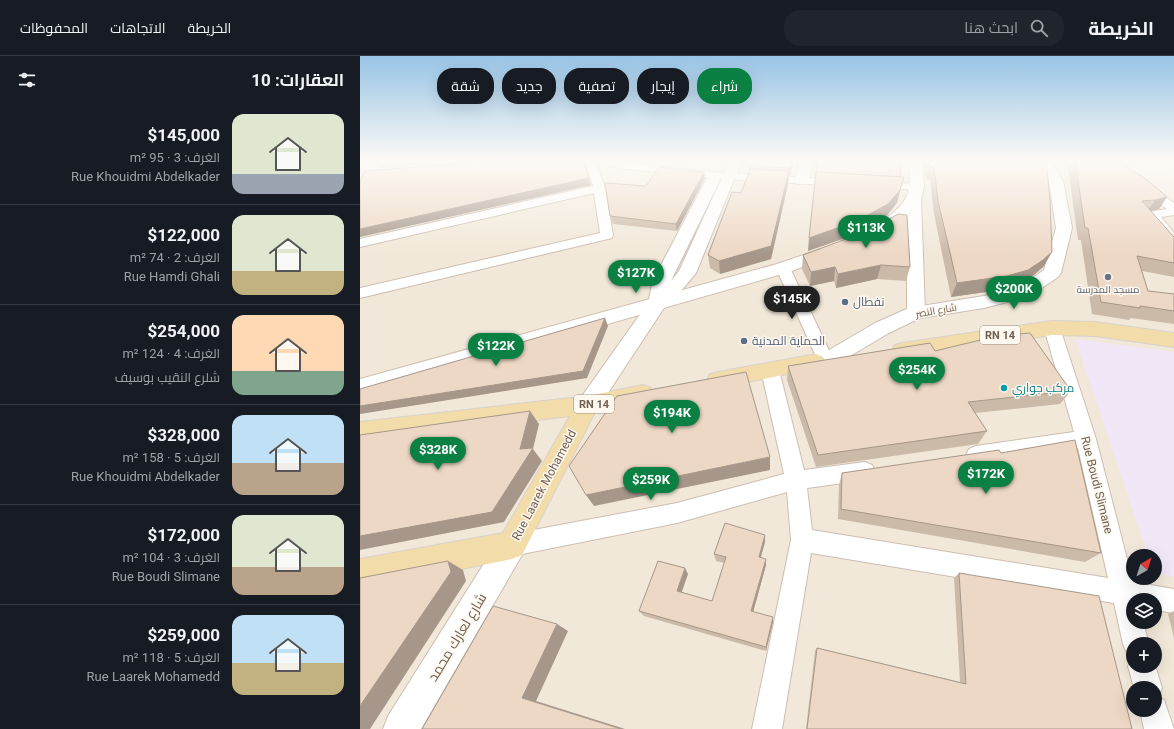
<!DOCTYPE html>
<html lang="ar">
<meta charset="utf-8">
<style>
:root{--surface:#171b24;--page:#20242c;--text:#f1f3f6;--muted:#9ea1a6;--line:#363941;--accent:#0b8043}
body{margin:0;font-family:Roboto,Cairo,sans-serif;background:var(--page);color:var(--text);direction:rtl;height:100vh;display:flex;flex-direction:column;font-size:15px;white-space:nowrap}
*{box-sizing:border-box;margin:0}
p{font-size:13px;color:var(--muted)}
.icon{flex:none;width:22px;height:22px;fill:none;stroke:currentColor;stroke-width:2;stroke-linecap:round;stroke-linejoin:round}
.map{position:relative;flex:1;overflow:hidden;direction:ltr}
.details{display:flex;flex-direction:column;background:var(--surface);width:360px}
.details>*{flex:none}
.top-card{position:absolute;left:12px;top:12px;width:380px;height:36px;direction:rtl;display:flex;gap:8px}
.needle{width:26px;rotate:39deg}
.controls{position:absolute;left:766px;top:493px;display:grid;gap:8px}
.controls a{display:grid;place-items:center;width:36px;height:36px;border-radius:50%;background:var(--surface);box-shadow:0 4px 16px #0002;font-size:20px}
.price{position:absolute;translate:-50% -34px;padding:0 9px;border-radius:14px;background:var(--accent);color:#fff;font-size:13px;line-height:26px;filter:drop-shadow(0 1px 2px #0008)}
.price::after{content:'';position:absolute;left:50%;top:24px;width:12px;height:9px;margin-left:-6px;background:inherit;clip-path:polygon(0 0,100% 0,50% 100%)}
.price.active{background:#222;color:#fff}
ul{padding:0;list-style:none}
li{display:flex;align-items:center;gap:12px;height:100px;padding:0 16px}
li+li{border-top:1px solid var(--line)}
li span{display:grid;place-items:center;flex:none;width:112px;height:80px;border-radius:12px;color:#555}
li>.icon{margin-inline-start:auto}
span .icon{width:48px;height:48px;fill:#fffc;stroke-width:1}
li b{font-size:17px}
h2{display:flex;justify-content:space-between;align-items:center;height:48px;padding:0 16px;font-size:17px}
.chip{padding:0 14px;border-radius:16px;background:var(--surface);box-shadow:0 4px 16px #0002;font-size:14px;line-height:36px}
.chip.active{background:var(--accent);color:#fff}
header{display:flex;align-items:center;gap:24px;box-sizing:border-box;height:56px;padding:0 20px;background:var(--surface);border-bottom:1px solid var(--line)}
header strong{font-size:19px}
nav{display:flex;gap:22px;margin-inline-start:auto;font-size:14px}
.search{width:280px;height:36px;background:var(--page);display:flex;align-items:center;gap:10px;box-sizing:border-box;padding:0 14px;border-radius:16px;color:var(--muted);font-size:15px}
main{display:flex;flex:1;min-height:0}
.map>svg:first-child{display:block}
.residential{fill:#f1e8d9;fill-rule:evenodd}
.education{fill:#f2e7f7}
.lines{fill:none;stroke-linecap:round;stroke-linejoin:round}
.minor-casing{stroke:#ccbeb1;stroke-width:2}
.tertiary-casing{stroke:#ccbeb1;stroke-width:2}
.secondary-casing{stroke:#cebfaf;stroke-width:2}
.primary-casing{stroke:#d8d2ce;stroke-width:2}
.minor{fill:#fff;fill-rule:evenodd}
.tertiary{fill:#fff;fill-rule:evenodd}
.secondary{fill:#fff;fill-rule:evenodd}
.primary{fill:#f2dcaa;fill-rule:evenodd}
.wall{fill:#ccbaa9}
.shaded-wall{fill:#a6978a}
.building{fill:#edd8c5;stroke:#a6978a}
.worship-dot{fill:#6b7280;stroke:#fdf9f0;stroke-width:1.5}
.service-dot{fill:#5c6f8a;stroke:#fdf9f0;stroke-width:1.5}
.culture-dot{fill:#0f9aa8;stroke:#fdf9f0;stroke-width:1.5}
.labels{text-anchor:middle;stroke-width:3;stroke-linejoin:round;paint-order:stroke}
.far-worship-label{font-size:10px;fill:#5b616d;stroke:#fdf9f0}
.far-street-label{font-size:10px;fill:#735f50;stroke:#fdf9f0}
.shield{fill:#fdf9f0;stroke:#9c8d80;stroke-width:1}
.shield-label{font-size:11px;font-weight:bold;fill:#735f50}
.service-label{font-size:12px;fill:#4e5e75;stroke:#fdf9f0;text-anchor:start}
.culture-label{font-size:12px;fill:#0d838f;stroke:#fdf9f0;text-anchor:start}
.street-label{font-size:12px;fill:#735f50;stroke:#fdf9f0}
.near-street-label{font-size:14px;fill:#735f50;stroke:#fdf9f0}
</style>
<header>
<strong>الخريطة</strong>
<div class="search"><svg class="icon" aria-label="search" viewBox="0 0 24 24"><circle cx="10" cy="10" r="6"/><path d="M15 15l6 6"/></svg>ابحث هنا</div>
<nav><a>الخريطة</a><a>الاتجاهات</a><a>المحفوظات</a></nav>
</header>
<main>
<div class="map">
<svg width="814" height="673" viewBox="0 0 814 673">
<rect width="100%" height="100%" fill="#faf5ea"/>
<path class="residential" d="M0,104h814v569h-814zM773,500h22v22h-22zM773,544h22v22h-22zM773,588h22v22h-22zM773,632h22v22h-22z"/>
<polygon class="education" points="715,283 814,296 814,521 795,517 795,500 788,500"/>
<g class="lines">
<g class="minor-casing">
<g id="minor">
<polygon points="225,104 235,104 245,132 253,179 252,182 0,242 0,232 240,177 234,137 0,191 0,183 233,130"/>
<polygon points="248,104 258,104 260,106 355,116 479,124 485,127 479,130 355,122 258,112 249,109"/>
<polygon points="517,126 557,128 563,131 557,134 513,131 511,129"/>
<polygon points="784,128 788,129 814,147 814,159 801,161 814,177 814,189 809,188 787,159 789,156 807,153 780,133 778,131"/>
<polygon points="423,208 428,209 430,212 474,305 472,309 466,311 460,309 458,305 416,212 418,209"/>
<polygon points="692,267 698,268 700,272 736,383 773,526 814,533 814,557 795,554 795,544 773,544 773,566 783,566 789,588 773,588 773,600 767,597 763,588 754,547 451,497 422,673 392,673 431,484 427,436 317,467 152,500 144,497 140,489 144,481 152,478 317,447 424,418 401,314 404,309 410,308 416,309 419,314 444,414 505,406 512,409 515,415 512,421 505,424 447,432 452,474 748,522 718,392 616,408 609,405 606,399 609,393 616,390 714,376 684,272 686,268"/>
<polygon points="772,600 773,610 795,610 795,609 802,632 798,641 804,644 814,673 784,673 780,654 795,654 795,632 774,632 768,610"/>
</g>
</g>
<g class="tertiary-casing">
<g id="tertiary">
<polygon points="370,104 382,104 336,217 321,235 304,252 236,355 228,358 220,355 217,349 220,343 288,247 293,224 346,124 348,121 358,121 360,124 311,225 319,215"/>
<polygon points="440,104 452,104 449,125 447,128 437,128 435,125"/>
<polygon points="678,104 690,104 703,125 712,172 701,217 698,221 670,240 624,252 560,262 529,277 473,310 466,313 459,310 456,305 459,300 515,267 549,252 624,240 658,232 684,214 696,172 689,125"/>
<polygon points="152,475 162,479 166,489 162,499 61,673 23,673 28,660 142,479"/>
</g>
</g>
<g class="secondary-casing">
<g id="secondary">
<path d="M550,104h12l2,27 -3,13 4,112 -2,4 -7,2 -7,-2 -2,-4v-97c-10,9 -23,23 -37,19l-3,-3c4,-6 12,-8 18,-12 27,-19 25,-29 25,-59z"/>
<polygon points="470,190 476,192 478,195 476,198 429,216 0,339 0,323 417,208"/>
</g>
</g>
<g class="primary-casing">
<g id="primary">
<polygon points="692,265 735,266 814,277 814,291 735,280 692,279 542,301 535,299 532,294 535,289 542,287"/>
<polygon points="456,298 463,301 466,306 463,311 358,332 350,330 347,324 350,318 358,316"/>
<polygon points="283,329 291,332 294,338 291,344 235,356 162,499 152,503 0,533 0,503 143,477 210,360 0,386 0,366 228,340"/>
</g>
</g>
<use href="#minor" class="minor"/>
<use href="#tertiary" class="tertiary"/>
<use href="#secondary" class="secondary"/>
<use href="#primary" class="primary"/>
</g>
<g class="wall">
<polygon points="16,104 126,104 21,112 16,105"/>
<polygon points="389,104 434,104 430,119 428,119 428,128 411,203 360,218 350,212 348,199 381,137 390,115 388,115 388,108"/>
<polygon points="562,104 686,104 684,210 675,218 661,228 640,234 591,241 574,158 570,124 567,124"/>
<polygon points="707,104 757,104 787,124 799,153 791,155 814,181 814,221 782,215 788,235 814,238 814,268 771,262 769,264 732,258 721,184 718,184"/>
<polygon points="345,122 317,175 253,168 250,160 286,130"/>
<polygon points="443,199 550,211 546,225 517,223 476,232 474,225 450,230 442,213"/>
<polygon points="575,295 711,335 700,348 615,357 627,375 618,388 456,411 427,324 428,310"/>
<polygon points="641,397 741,497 725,506 478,463 479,429 482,417"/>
<polygon points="405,486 401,501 406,509 393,556 413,566 406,595 284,560 279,555 328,518 321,536 352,545 365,507 356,505 354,498"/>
<polygon points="599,517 772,673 446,673 455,595 457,592 600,626 594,522"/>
<polygon points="814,555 814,582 808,558"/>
</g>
<g class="shaded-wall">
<polygon points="432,104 434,104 430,119 430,112"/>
<polygon points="429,115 428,128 411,203 360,218 359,205"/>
<polygon points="344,116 345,122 317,175 316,168"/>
<polygon points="544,121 537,147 525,162 494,179 448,195 449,182"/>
<polygon points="229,122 231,129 0,181 0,173"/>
<polygon points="807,141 799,153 787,156 795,144"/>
<polygon points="692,196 684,210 675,218 661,228 640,234 591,241 597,227"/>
<polygon points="521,209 517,223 476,232 478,218"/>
<polygon points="475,211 474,225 450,230 451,216"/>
<polygon points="245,262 248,270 227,322 0,358 0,350"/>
<polygon points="170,355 179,368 173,393 182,405 144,466 0,494 0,480 160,393"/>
<polygon points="410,401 410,414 234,450 226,439"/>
<polygon points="405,479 405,486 399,507 399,501"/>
<polygon points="406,503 406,509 392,560 391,555"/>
<polygon points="88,505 103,514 106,525 10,673 0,673 0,650"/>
<polygon points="325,512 328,518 320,541 317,535"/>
<polygon points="413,561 413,566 406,595 406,591"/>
<polygon points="197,568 208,575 176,645 265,673 261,673 162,642"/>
</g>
<g class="building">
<polygon points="16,104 35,104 16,105"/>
<polygon points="148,104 223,104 229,122 0,173 0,124 5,115"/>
<polygon points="389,104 432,104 430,112 394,110 395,108 388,108"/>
<polygon points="457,104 540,104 541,121 456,116"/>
<polygon points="568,104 686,104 690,144 692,196 683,204 668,214 647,220 597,227 578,145 574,111 570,111"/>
<polygon points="715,104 757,104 787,124 807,141 795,144 782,145 814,181 814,207 777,200 788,235 814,238 814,255 780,250 780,252 741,246 728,172 725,172"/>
<polygon points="299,111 344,116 316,168 250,160 245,127 286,130"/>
<polygon points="390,113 429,115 411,190 359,205 348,199 372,136 381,137"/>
<polygon points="456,116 544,121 540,134 528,148 497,165 449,182"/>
<polygon points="538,158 547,159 550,211 521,209 478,218 475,211 451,216 443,199 510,174"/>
<polygon points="245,262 223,315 0,350 0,333"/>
<polygon points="670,277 711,335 608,346 627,375 458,399 428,310 570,287 575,295 637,280"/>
<polygon points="386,316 410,401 226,439 209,410 257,340"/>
<polygon points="170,355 160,393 173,392 132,456 0,480 0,379"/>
<polygon points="715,384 741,497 481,453 482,417 639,394 641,397"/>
<polygon points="365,467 405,479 399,501 406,503 391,555 413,561 406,591 279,555 298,505 325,512 317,535 352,545 366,501 354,498"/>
<polygon points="88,505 91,516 0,650 0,522"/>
<polygon points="599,517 739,540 772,673 447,673 457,592 606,628"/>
<polygon points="133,550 197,568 162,642 261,673 62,673"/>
</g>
<linearGradient id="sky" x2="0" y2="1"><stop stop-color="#98c4e6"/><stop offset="0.53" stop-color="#fdfaf6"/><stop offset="1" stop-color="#fdfaf6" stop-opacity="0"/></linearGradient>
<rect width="814" height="198" fill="url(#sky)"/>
<circle class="worship-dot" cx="748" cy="221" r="4"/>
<g class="service-dot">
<circle cx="485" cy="246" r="4"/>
<circle cx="384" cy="285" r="4"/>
</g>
<circle class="culture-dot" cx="644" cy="332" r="4"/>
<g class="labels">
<g class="far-worship-label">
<text x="748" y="237">مسجد المدرسة</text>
</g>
<g class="far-street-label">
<text transform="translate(576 254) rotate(-10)" y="4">شارع النصر</text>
</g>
<g class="shield">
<rect x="620" y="270" width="40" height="18" rx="3"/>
<rect x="214" y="339" width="40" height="18" rx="3"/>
</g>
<g class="shield-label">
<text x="640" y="283">RN 14</text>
<text x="234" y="352">RN 14</text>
</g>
<g class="service-label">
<text x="493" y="250">نفطال</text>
<text x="392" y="289">الحماية المدنية</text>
</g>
<g class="culture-label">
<text x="652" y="336">مركب جواري</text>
</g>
<g class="street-label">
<text transform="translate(184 429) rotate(-62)" y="4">Rue Laarek Mohamedd</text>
<text transform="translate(737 429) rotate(76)" y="4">Rue Boudi Slimane</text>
</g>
<g class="near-street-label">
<text transform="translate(97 581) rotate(-59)" y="5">شارع لعارك محمد</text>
</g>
</g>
</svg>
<div class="controls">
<a><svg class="needle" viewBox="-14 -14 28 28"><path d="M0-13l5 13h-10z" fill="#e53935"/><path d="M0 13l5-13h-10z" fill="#9ea1a6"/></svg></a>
<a><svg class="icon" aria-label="layers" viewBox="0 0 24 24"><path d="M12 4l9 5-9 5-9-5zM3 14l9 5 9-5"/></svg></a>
<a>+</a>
<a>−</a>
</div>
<b class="price" style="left:506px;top:193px">$113K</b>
<b class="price" style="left:276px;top:238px">$127K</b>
<b class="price" style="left:654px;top:254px">$200K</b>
<b class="price active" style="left:432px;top:264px">$145K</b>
<b class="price" style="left:136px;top:311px">$122K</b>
<b class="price" style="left:557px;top:335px">$254K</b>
<b class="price" style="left:312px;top:378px">$194K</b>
<b class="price" style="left:78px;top:415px">$328K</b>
<b class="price" style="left:626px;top:439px">$172K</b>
<b class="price" style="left:291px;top:445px">$259K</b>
<div class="top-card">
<a class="chip active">شراء</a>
<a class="chip">إيجار</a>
<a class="chip">تصفية</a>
<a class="chip">جديد</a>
<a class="chip">شقة</a>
</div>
</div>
<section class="details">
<h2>العقارات: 10<svg class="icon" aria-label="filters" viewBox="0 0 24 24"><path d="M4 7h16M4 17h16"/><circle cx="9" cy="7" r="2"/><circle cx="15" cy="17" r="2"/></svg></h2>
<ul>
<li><span style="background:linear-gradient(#dfe7d0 75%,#9aa5b1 0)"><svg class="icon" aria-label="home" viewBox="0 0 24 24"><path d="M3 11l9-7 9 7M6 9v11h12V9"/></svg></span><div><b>$145,000</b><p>الغرف: 3 · 95 m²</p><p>Rue Khouidmi Abdelkader</p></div></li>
<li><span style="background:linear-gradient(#dfe7d0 70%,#c2b280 0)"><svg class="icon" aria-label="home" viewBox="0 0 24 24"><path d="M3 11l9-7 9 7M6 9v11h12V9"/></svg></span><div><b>$122,000</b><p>الغرف: 2 · 74 m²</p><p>Rue Hamdi Ghali</p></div></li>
<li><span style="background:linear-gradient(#ffd9b3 70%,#7fa58c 0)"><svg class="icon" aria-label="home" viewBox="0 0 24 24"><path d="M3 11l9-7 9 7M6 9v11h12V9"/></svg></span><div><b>$254,000</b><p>الغرف: 4 · 124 m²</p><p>شلرع النقيب بوسيف</p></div></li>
<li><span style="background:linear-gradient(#bfe0f5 60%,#b9a48a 0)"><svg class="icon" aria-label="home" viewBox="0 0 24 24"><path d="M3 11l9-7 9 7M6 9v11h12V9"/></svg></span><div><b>$328,000</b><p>الغرف: 5 · 158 m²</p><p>Rue Khouidmi Abdelkader</p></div></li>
<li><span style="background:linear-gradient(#dfe7d0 65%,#b9a48a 0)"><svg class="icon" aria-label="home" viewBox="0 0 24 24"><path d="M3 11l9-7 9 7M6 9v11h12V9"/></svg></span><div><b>$172,000</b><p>الغرف: 3 · 104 m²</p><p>Rue Boudi Slimane</p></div></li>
<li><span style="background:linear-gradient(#bfe0f5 60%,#c2b280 0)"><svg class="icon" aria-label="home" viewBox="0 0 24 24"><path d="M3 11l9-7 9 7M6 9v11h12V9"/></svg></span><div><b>$259,000</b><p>الغرف: 5 · 118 m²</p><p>Rue Laarek Mohamedd</p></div></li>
</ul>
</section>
</main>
